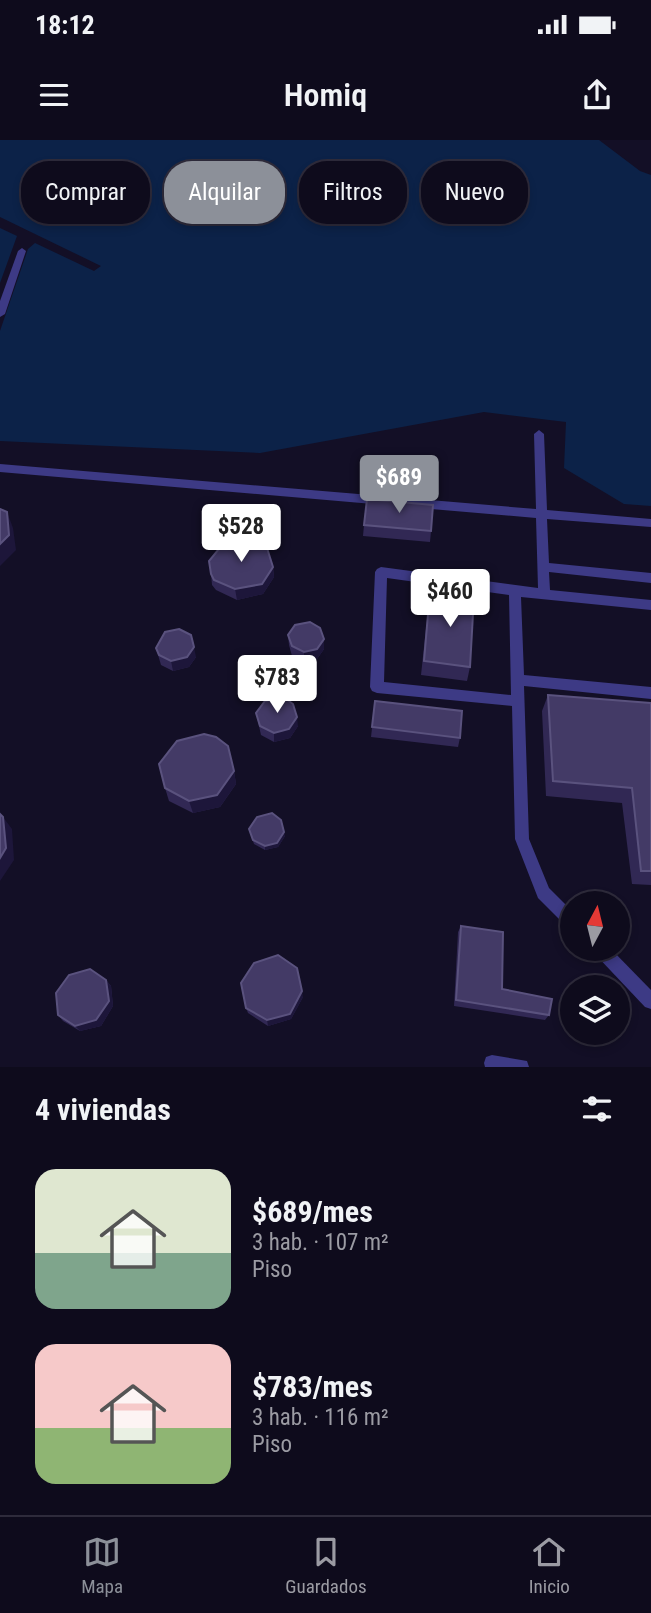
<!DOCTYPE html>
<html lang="es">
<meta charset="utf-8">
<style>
:root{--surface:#0e0b1c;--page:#1c1929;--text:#f1f3f6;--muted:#9b9ba3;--line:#2e2b3b;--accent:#8c9099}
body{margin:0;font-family:"Roboto Condensed",sans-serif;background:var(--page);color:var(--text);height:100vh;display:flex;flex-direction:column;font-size:26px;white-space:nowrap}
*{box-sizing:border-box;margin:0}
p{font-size:23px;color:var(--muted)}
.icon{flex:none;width:38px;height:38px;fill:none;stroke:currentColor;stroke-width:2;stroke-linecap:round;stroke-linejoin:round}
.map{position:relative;height:927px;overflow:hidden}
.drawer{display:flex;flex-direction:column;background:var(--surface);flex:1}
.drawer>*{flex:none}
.banner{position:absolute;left:21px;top:21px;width:609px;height:63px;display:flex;gap:14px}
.needle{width:46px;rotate:7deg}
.tools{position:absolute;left:560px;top:751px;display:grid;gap:14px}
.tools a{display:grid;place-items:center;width:70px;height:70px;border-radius:50%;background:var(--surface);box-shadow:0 4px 10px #0003,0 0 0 2px var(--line);font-size:35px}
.price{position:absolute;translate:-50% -60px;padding:0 16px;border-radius:7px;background:#fff;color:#222;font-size:23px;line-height:46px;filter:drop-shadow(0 2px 4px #0008)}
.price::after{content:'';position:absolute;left:50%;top:42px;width:21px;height:16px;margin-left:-10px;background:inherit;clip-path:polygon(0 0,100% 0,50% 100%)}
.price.active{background:var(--accent);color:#fff}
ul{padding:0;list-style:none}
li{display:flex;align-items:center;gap:21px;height:175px;padding:0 35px}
li span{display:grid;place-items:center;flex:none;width:196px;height:140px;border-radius:21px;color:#555}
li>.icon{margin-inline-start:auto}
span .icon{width:84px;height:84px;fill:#fffc;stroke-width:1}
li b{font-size:30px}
h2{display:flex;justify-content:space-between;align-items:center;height:84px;padding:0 35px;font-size:30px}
.chip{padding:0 24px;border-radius:28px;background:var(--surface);box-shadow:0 4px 10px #0003,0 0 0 2px var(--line);font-size:24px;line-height:63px}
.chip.active{background:var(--accent);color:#fff}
.status{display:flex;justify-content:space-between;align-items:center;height:49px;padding:0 35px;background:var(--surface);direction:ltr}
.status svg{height:19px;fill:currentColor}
header{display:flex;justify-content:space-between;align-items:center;height:91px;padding:0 35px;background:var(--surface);font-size:32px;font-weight:600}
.tab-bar{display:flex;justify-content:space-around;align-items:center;height:98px;border-top:2px solid var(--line);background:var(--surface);font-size:19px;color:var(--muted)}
.tab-bar a{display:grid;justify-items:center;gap:4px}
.tab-bar .active{color:var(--accent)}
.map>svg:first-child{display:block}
.water{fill:#0c2248}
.pier{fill:#130f26}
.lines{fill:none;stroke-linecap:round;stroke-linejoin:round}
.service{fill:#3d3a85;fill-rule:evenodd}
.wall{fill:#312854}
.shaded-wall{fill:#1d163a}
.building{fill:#433a66;stroke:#5a527e;stroke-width:2}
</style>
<div class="status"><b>18:12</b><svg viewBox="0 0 49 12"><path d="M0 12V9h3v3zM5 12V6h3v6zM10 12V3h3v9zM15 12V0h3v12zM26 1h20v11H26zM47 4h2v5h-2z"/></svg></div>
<header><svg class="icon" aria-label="menu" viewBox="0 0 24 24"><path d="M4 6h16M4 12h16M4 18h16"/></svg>Homiq<svg class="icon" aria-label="share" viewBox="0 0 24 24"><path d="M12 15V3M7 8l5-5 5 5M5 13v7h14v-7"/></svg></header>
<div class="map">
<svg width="651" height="927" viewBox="0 0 651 927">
<rect width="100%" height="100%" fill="#130f26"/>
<polygon class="water" points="0,0 599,0 640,31 651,35 651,366 624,364 564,328 566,282 484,272 260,313 0,301"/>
<polygon class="pier" points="0,77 101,126 94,131 35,103 28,109 0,191 0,143 17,96 0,88"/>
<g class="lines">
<g class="service">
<polygon points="22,108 26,111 5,174 0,177 0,161 18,111"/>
<path d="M539,290l5,4 3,76 104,9v8l-104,-8 2,44 102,10v10l-102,-11 1,18 101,10v10l-130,-13 3,78 127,12v12l-127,-13 5,153 20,49 23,23v19l-5,-3 -29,-29 -23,-59 -3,-133 -135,-13 -5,-2 -2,-4 5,-115 2,-3 4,-2 157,21 -2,-70 -536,-46v-8l536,45 -2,-75zM387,438l122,17 2,100 -127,-13z"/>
<polygon points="591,808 610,808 651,850 651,869 645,867 594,813"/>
<polygon points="492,915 527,921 529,927 485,927 484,923 486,917"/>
</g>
</g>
<g class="wall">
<polygon points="364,385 431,391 430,402 363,396"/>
<polygon points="273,427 274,437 263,454 237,460 216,450 212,445 211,434"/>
<polygon points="430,451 470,527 467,541 421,535"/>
<polygon points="288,495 324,499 324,509 317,519 304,522 292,516 289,505"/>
<polygon points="156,508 196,517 189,527 173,531 161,525"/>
<polygon points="548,555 651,563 651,745 632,744 622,663 546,656 542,571"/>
<polygon points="375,561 460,598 458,607 371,597"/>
<polygon points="256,573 298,586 290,598 274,602 261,595"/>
<polygon points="234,631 236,644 220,667 193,673 169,661 165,648"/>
<polygon points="249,689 285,696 278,707 265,710 254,704"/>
<polygon points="461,786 502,849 549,875 545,880 454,866 458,792"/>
<polygon points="106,840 111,846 113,866 101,886 80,891 63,881 58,875"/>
<polygon points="303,857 291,879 268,886 248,873 246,868"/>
</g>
<g class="shaded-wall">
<polygon points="7,372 13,388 16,410 0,426 0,404"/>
<polygon points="273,427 274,437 263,454 237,460 235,449"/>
<polygon points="324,499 324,509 317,519 304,522 304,512"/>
<polygon points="194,507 196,517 189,527 173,531 171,521"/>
<polygon points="297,577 298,586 290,598 274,602 274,593"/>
<polygon points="234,631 236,644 220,667 193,673 189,661"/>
<polygon points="3,677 12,689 14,720 0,741 0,718"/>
<polygon points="284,692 285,696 278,707 265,710 265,706"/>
<polygon points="106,840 111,846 113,866 101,886 80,891 75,886"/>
<polygon points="302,851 303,857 291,879 268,886 267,880"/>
</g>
<g class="building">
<polygon points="367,359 433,365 431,391 364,385"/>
<polygon points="0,369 7,372 9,395 0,404"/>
<polygon points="247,399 267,408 273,427 262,444 235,449 214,440 211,434 209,421 223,404"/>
<polygon points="430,451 474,456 470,527 424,521"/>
<polygon points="310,482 320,488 324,499 317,509 304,512 292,506 288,495 295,485"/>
<polygon points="179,489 191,495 194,507 187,517 171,521 159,515 156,508 165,492"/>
<polygon points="548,555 651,563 651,731 641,731 632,648 553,641"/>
<polygon points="285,558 293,564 297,577 289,589 274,593 260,586 256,573 265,561"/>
<polygon points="375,561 462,571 460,598 372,587"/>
<polygon points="204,594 216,597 228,606 234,631 217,655 189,661 165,648 159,624 177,601"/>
<polygon points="272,673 281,680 284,692 277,703 265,706 253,700 249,689 257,677"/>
<polygon points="0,674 3,677 6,708 0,718"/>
<polygon points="461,786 503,792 502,849 552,859 549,875 456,860"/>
<polygon points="278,815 297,828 302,851 290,874 267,880 246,868 241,843 254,823"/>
<polygon points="90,829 106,840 109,861 96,880 75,886 58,875 56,853 69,835"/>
</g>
</svg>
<div class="tools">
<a><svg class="needle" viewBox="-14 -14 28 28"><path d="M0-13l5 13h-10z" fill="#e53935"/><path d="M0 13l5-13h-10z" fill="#9b9ba3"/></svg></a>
<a><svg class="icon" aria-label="layers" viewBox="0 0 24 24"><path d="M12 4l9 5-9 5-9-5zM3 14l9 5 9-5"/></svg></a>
</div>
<b class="price active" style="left:399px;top:375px">$689</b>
<b class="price" style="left:241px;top:424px">$528</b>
<b class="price" style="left:450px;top:489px">$460</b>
<b class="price" style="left:277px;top:575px">$783</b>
<div class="banner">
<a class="chip">Comprar</a>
<a class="chip active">Alquilar</a>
<a class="chip">Filtros</a>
<a class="chip">Nuevo</a>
</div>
</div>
<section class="drawer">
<h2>4 viviendas<svg class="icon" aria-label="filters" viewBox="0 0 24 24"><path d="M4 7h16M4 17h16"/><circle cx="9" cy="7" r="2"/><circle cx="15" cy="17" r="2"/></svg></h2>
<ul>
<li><span style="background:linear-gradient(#dfe7d0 60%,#7fa58c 0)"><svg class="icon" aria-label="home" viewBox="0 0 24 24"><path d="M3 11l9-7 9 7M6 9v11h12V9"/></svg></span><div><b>$689/mes</b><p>3 hab. · 107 m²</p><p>Piso</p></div></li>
<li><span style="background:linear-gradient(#f6c9c9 60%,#8fb573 0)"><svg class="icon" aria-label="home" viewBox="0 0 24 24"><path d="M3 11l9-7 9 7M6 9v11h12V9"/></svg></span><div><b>$783/mes</b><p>3 hab. · 116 m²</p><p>Piso</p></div></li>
</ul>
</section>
<nav class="tab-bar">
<a class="active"><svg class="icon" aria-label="map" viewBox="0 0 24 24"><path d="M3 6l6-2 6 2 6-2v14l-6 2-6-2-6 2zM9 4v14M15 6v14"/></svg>Mapa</a>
<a><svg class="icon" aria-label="saved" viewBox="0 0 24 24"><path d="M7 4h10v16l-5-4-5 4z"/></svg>Guardados</a>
<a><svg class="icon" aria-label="home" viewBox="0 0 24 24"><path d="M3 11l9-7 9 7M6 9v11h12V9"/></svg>Inicio</a>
</nav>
